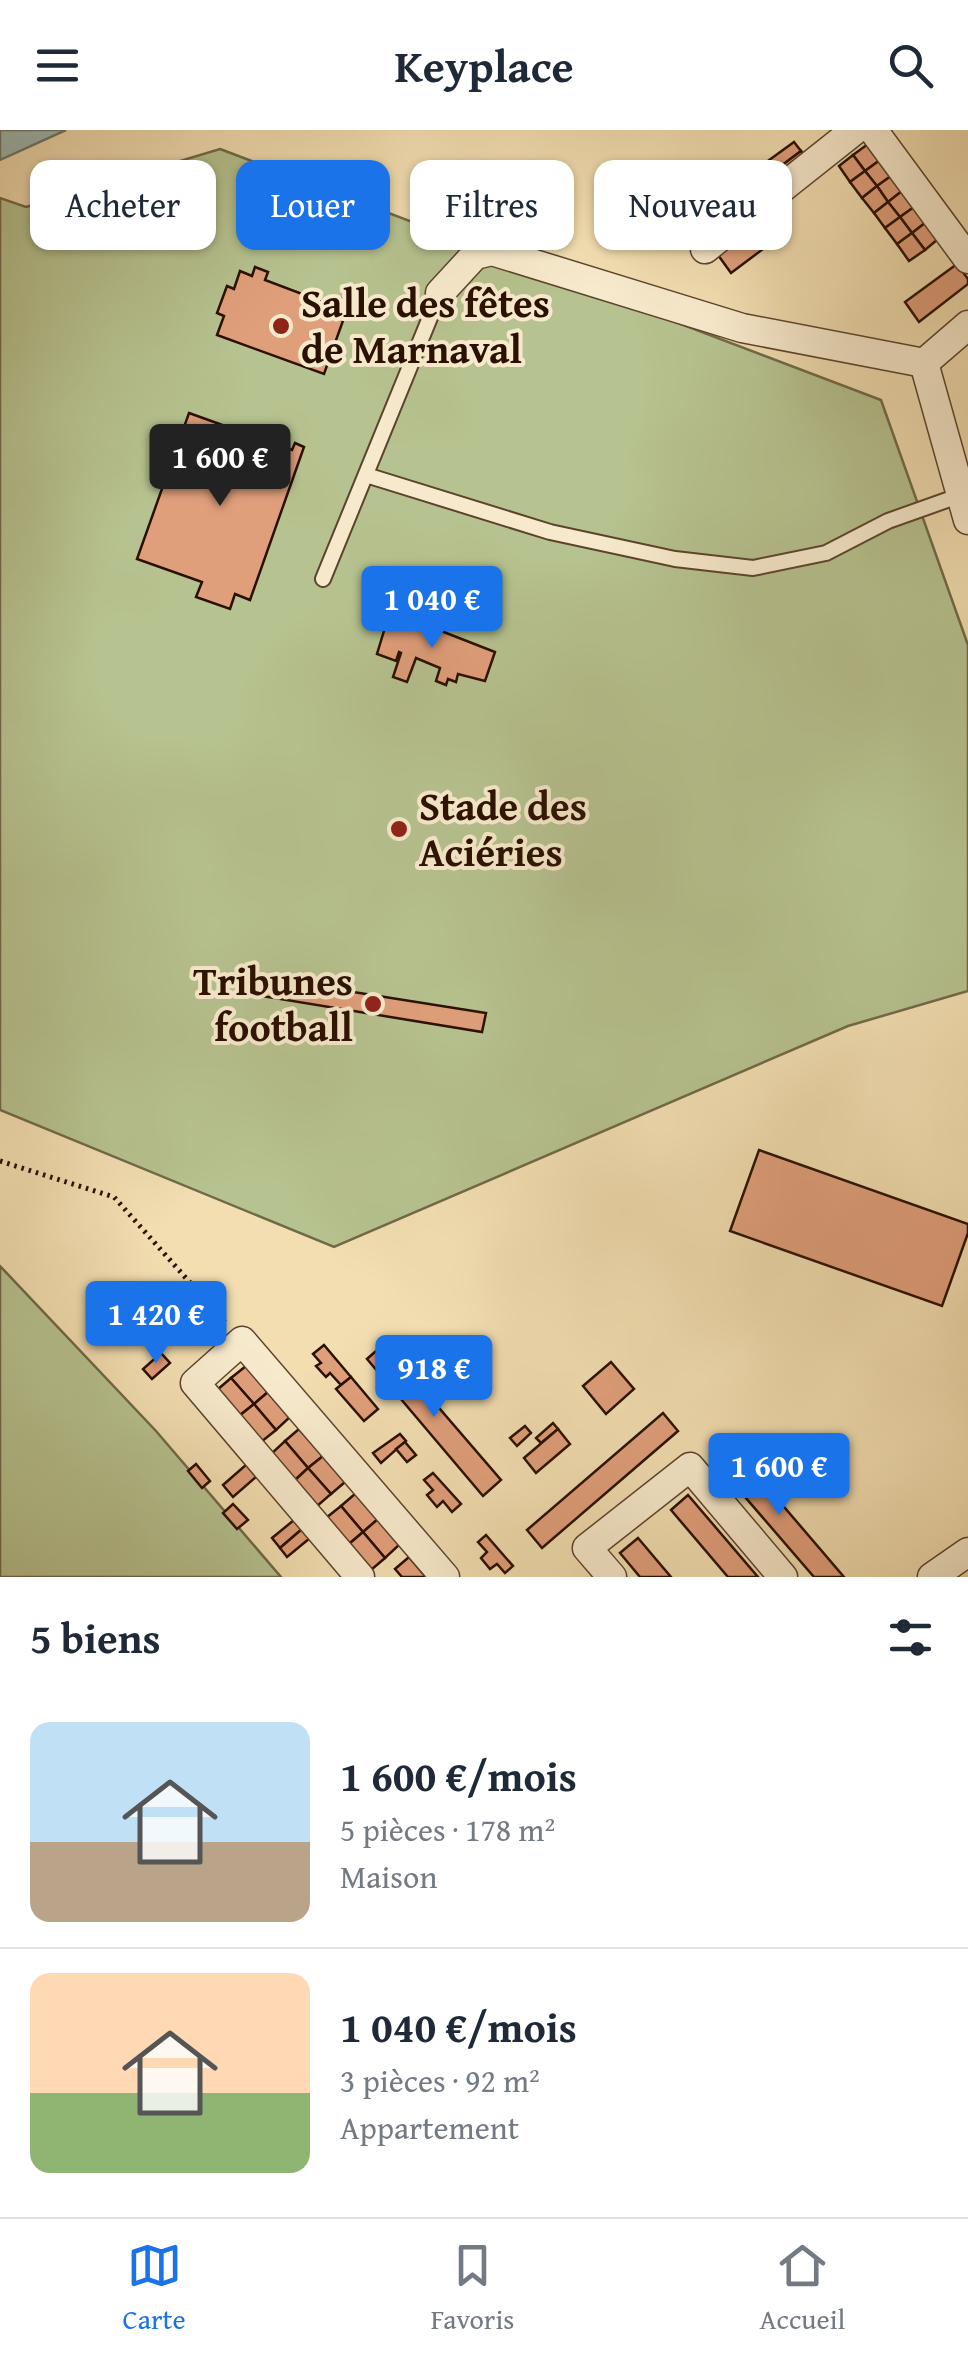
<!DOCTYPE html>
<html lang="fr">
<meta charset="utf-8">
<style>
:root{--surface:#fff;--page:#f2f2f3;--text:#1f2937;--muted:#747a83;--line:#e0e1e3;--accent:#1a73e8}
body{margin:0;font-family:"Gentium Book Plus",serif;background:var(--page);color:var(--text);height:100vh;display:flex;flex-direction:column;font-size:38px;white-space:nowrap}
*{box-sizing:border-box;margin:0}
p{font-size:32px;color:var(--muted)}
.icon{flex:none;width:55px;height:55px;fill:none;stroke:currentColor;stroke-width:2;stroke-linecap:round;stroke-linejoin:round}
.map{position:relative;height:1447px;overflow:hidden}
.side{display:flex;flex-direction:column;background:var(--surface);flex:1}
.side>*{flex:none}
.guide{position:absolute;left:30px;top:30px;width:910px;height:90px;display:flex;gap:20px}
.price{position:absolute;translate:-50% -85px;padding:0 22px;border-radius:10px;background:var(--accent);color:#fff;font-size:32px;line-height:65px;filter:drop-shadow(0 2px 5px #0008)}
.price::after{content:'';position:absolute;left:50%;top:60px;width:30px;height:22px;margin-left:-15px;background:inherit;clip-path:polygon(0 0,100% 0,50% 100%)}
.price.current{background:#222;color:#fff}
ul{padding:0;list-style:none}
li{display:flex;align-items:center;gap:30px;height:250px;padding:0 30px}
li+li{border-top:2px solid var(--line)}
li span{display:grid;place-items:center;flex:none;width:280px;height:200px;border-radius:20px;color:#555}
li>.icon{margin-inline-start:auto}
span .icon{width:120px;height:120px;fill:#fffc;stroke-width:1}
li b{font-size:42px}
h2{display:flex;justify-content:space-between;align-items:center;height:120px;padding:0 30px;font-size:42px}
.chip{padding:0 35px;border-radius:20px;background:var(--surface);box-shadow:0 2px 8px #0004;font-size:35px;line-height:90px}
.chip.current{background:var(--accent);color:#fff}
header{display:flex;justify-content:space-between;align-items:center;height:130px;padding:0 30px;background:var(--surface);font-size:45px;font-weight:700}
.dock{display:flex;justify-content:space-around;align-items:center;height:140px;border-top:2px solid var(--line);background:var(--surface);font-size:28px;color:var(--muted)}
.dock a{display:grid;justify-items:center;gap:5px}
.dock .current{color:var(--accent)}
.map>svg:first-child{display:block}
.green{fill:#b6c28f;stroke:#706948;stroke-width:2.5}
.water{fill:#9dbbb4;stroke:#6f776c;stroke-width:2.5}
.building{fill:#e09f7b;stroke:#2a1000;stroke-width:2.5}
.lines{fill:none;stroke-linecap:round;stroke-linejoin:round}
.service-casing{stroke:#5c442c;stroke-width:18}
.minor-casing{stroke:#5c442c;stroke-width:31}
.path{stroke:#2a1000;stroke-width:5;stroke-dasharray:2.5 5;stroke-linecap:butt}
.service{stroke:#f7eacc;stroke-width:14}
.minor{stroke:#f7eacc;stroke-width:28}
.poi-dot{fill:#8f2418;stroke:#f7eacc;stroke-width:4}
.labels{text-anchor:middle;stroke-width:8;stroke-linejoin:round;paint-order:stroke}
.poi-label{font-size:40px;font-weight:bold;fill:#2a1000;stroke:#f7eacc;text-anchor:start}
</style>
<header><svg class="icon" aria-label="menu" viewBox="0 0 24 24"><path d="M4 6h16M4 12h16M4 18h16"/></svg>Keyplace<svg class="icon" aria-label="search" viewBox="0 0 24 24"><circle cx="10" cy="10" r="6"/><path d="M15 15l6 6"/></svg></header>
<div class="map">
<svg width="968" height="1447" viewBox="0 0 968 1447">
<rect width="100%" height="100%" fill="#f2deb1"/>
<filter id="stains"><feTurbulence type="fractalNoise" baseFrequency=".002" numOctaves="4"/><feColorMatrix values="0 0 0 0 .2 0 0 0 0 .09 0 0 0 0 .02 0 0 0 .5 -.17"/></filter>
<radialGradient id="worn" r=".72"><stop offset=".6" stop-color="#630" stop-opacity="0"/><stop offset="1" stop-color="#630" stop-opacity=".3"/></radialGradient>
<g class="green">
<polygon points="220,19 881,270 968,515 968,861 848,896 334,1117 0,980 0,68 26,77"/>
<polygon points="0,1136 156,1301 281,1447 0,1447"/>
</g>
<polygon class="water" points="0,0 66,0 0,30"/>
<g class="building">
<polygon points="794,12 801,21 757,54 750,44"/>
<polygon points="868,14 880,30 865,41 853,25"/>
<polygon points="801,21 807,30 763,63 757,54"/>
<polygon points="853,25 865,41 850,52 839,36"/>
<polygon points="880,30 891,46 877,56 865,41"/>
<polygon points="865,41 877,56 862,68 850,52"/>
<polygon points="891,46 902,61 888,72 877,56"/>
<polygon points="740,53 747,61 701,96 689,92"/>
<polygon points="877,56 888,72 874,83 862,68"/>
<polygon points="747,61 753,70 694,115 681,97 689,92 701,96"/>
<polygon points="902,61 914,77 900,87 888,72"/>
<polygon points="888,72 900,87 885,98 874,83"/>
<polygon points="914,77 925,93 912,103 900,87"/>
<polygon points="771,86 783,104 731,143 718,125"/>
<polygon points="900,87 912,103 897,114 885,98"/>
<polygon points="925,93 938,109 925,120 912,103"/>
<polygon points="912,103 925,120 909,131 897,114"/>
<polygon points="957,134 968,149 968,154 919,192 905,172"/>
<polygon points="255,137 268,142 265,150 331,175 335,166 350,171 324,244 217,205 224,186 217,183 227,156 234,159 240,141 252,146"/>
<polygon points="189,283 292,320 295,313 304,317 250,470 235,464 230,479 196,467 202,452 137,429"/>
<polygon points="390,481 495,522 485,551 458,544 456,552 448,549 446,555 436,551 440,538 416,528 407,552 393,547 401,523 399,522 396,531 377,524"/>
<polygon points="265,848 486,883 482,902 262,866"/>
<polygon points="759,1020 968,1094 968,1103 942,1176 730,1101"/>
<polygon points="384,1214 501,1350 483,1366 367,1229"/>
<polygon points="324,1215 351,1247 341,1255 330,1243 326,1247 316,1236 321,1233 313,1224"/>
<polygon points="161,1223 170,1233 152,1249 143,1239"/>
<polygon points="611,1232 634,1259 606,1284 583,1256"/>
<polygon points="246,1236 268,1262 254,1274 231,1248"/>
<polygon points="351,1247 378,1279 364,1291 336,1259"/>
<polygon points="231,1248 254,1274 239,1286 217,1260"/>
<polygon points="268,1262 290,1287 276,1300 254,1274"/>
<polygon points="254,1274 276,1300 261,1312 239,1286"/>
<polygon points="663,1283 678,1301 542,1418 527,1400"/>
<polygon points="553,1293 558,1299 541,1313 536,1308"/>
<polygon points="525,1296 531,1303 517,1316 510,1308"/>
<polygon points="299,1299 323,1326 308,1338 285,1311"/>
<polygon points="558,1299 570,1314 536,1343 524,1328"/>
<polygon points="400,1304 406,1311 381,1333 373,1323"/>
<polygon points="285,1311 308,1338 294,1351 271,1324"/>
<polygon points="405,1312 416,1325 407,1332 396,1319"/>
<polygon points="738,1323 844,1447 814,1447 720,1338"/>
<polygon points="323,1326 345,1352 331,1364 308,1338"/>
<polygon points="196,1334 210,1351 202,1358 188,1341"/>
<polygon points="247,1334 257,1346 233,1367 223,1355"/>
<polygon points="308,1338 331,1364 316,1377 294,1351"/>
<polygon points="433,1343 461,1374 452,1382 443,1371 437,1377 427,1365 433,1360 424,1350"/>
<polygon points="356,1363 378,1389 363,1402 341,1376"/>
<polygon points="688,1365 758,1447 728,1447 671,1380"/>
<polygon points="233,1374 248,1390 237,1399 223,1383"/>
<polygon points="341,1376 363,1402 349,1414 326,1388"/>
<polygon points="378,1389 399,1415 385,1428 363,1402"/>
<polygon points="294,1390 302,1399 280,1418 272,1408"/>
<polygon points="302,1399 310,1408 287,1427 280,1418"/>
<polygon points="363,1402 385,1428 371,1440 349,1414"/>
<polygon points="486,1405 513,1436 505,1443 497,1434 490,1439 481,1428 487,1422 478,1412"/>
<polygon points="638,1408 671,1447 640,1447 620,1423"/>
<polygon points="409,1427 426,1447 402,1447 395,1439"/>
</g>
<g class="lines">
<g class="service-casing">
<g id="service">
<polyline points="366,345 550,402 675,429 753,438 826,423 888,391 961,365"/>
<polyline points="323,449 440,163"/>
</g>
</g>
<g class="minor-casing">
<g id="minor">
<polyline points="873,0 968,129"/>
<polyline points="705,119 855,0"/>
<polyline points="440,163 475,125 492,121 742,198 924,233"/>
<polyline points="924,233 968,390"/>
<polyline points="924,233 968,195"/>
<polyline points="360,1447 195,1253 242,1211 445,1447"/>
<polyline points="612,1447 587,1418 690,1337 783,1447"/>
<polyline points="932,1447 968,1422"/>
</g>
</g>
<polyline class="path" points="0,1031 114,1067 225,1192"/>
<use href="#service" class="service"/>
<use href="#minor" class="minor"/>
</g>
<g class="poi-dot">
<circle cx="281" cy="196" r="10"/>
<circle cx="399" cy="699" r="10"/>
<circle cx="373" cy="874" r="10"/>
</g>
<g class="labels">
<g class="poi-label">
<text x="301" y="187">Salle des fêtes<tspan x="301" dy="46">de Marnaval</tspan></text>
<text x="419" y="690">Stade des<tspan x="419" dy="46">Aciéries</tspan></text>
<text x="353" y="865" text-anchor="end">Tribunes<tspan x="353" dy="46">football</tspan></text>
</g>
</g>
<rect width="100%" height="100%" filter="url(#stains)"/>
<rect width="100%" height="100%" fill="url(#worn)"/>
</svg>
<b class="price current" style="left:220px;top:379px">1 600 €</b>
<b class="price" style="left:432px;top:521px">1 040 €</b>
<b class="price" style="left:156px;top:1236px">1 420 €</b>
<b class="price" style="left:434px;top:1290px">918 €</b>
<b class="price" style="left:779px;top:1388px">1 600 €</b>
<div class="guide">
<a class="chip">Acheter</a>
<a class="chip current">Louer</a>
<a class="chip">Filtres</a>
<a class="chip">Nouveau</a>
</div>
</div>
<section class="side">
<h2>5 biens<svg class="icon" aria-label="filters" viewBox="0 0 24 24"><path d="M4 7h16M4 17h16"/><circle cx="9" cy="7" r="2"/><circle cx="15" cy="17" r="2"/></svg></h2>
<ul>
<li><span style="background:linear-gradient(#bfe0f5 60%,#b9a48a 0)"><svg class="icon" aria-label="home" viewBox="0 0 24 24"><path d="M3 11l9-7 9 7M6 9v11h12V9"/></svg></span><div><b>1 600 €/mois</b><p>5 pièces · 178 m²</p><p>Maison</p></div></li>
<li><span style="background:linear-gradient(#ffd9b3 60%,#8fb573 0)"><svg class="icon" aria-label="home" viewBox="0 0 24 24"><path d="M3 11l9-7 9 7M6 9v11h12V9"/></svg></span><div><b>1 040 €/mois</b><p>3 pièces · 92 m²</p><p>Appartement</p></div></li>
</ul>
</section>
<nav class="dock">
<a class="current"><svg class="icon" aria-label="map" viewBox="0 0 24 24"><path d="M3 6l6-2 6 2 6-2v14l-6 2-6-2-6 2zM9 4v14M15 6v14"/></svg>Carte</a>
<a><svg class="icon" aria-label="saved" viewBox="0 0 24 24"><path d="M7 4h10v16l-5-4-5 4z"/></svg>Favoris</a>
<a><svg class="icon" aria-label="home" viewBox="0 0 24 24"><path d="M3 11l9-7 9 7M6 9v11h12V9"/></svg>Accueil</a>
</nav>
